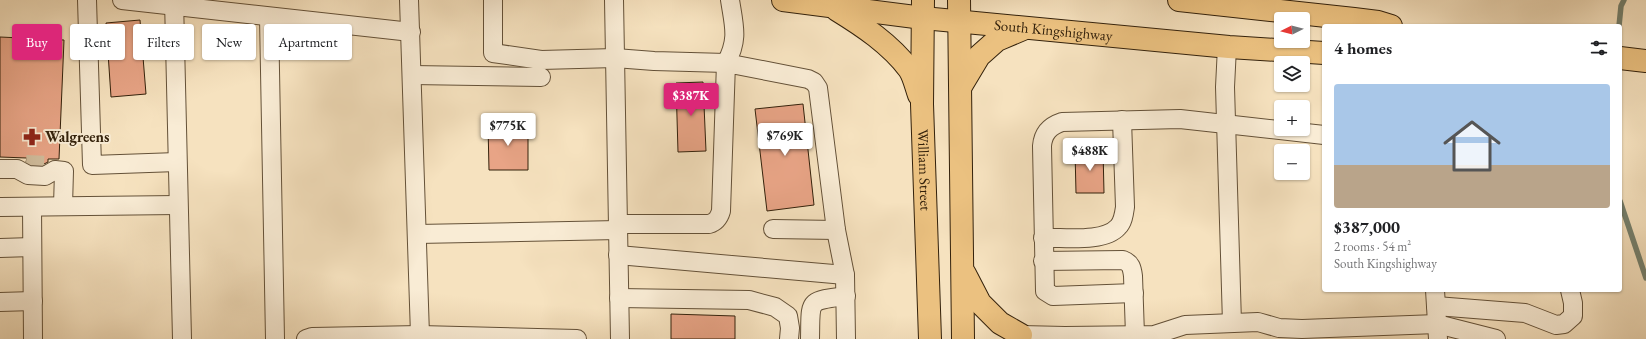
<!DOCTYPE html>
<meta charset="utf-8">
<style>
:root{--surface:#fff;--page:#f6f6f6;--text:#202124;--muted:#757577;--line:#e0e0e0;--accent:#db2777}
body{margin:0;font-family:"EB Garamond",serif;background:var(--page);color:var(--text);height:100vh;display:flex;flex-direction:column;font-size:15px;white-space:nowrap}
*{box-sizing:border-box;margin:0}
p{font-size:13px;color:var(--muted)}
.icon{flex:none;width:22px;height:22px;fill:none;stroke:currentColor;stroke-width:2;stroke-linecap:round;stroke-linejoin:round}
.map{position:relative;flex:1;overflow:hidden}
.sheet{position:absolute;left:1322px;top:24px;width:300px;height:268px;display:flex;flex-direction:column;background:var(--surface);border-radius:4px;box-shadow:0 1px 3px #0004}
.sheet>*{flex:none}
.hud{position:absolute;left:12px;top:24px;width:380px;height:36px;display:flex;gap:8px}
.needle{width:26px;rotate:264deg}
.controls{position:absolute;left:1274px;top:12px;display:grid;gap:8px}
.controls a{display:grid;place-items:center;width:36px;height:36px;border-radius:4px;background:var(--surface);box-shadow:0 1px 3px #0004;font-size:20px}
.price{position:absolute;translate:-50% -34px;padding:0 9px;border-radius:4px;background:#fff;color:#222;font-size:13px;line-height:26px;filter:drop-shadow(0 1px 2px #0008)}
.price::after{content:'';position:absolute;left:50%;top:24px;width:12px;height:9px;margin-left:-6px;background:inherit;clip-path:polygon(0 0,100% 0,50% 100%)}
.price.on{background:var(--accent);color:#fff}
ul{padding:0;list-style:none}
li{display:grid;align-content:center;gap:8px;height:212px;padding:0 12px}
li+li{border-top:1px solid var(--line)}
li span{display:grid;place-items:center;height:124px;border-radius:4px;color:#555}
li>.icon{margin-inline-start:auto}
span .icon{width:72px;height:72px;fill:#fffc;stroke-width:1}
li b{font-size:17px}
h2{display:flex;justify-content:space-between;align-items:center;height:48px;padding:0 12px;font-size:17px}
.chip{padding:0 14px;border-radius:4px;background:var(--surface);box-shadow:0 1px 3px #0004;font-size:14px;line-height:36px}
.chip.on{background:var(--accent);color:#fff}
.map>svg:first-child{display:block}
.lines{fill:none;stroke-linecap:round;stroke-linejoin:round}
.stream{stroke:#737f6d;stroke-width:5.5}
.building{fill:#e8a486;stroke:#33210b}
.minor-tunnel{stroke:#cfbb9b;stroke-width:18;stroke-dasharray:18 9;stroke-linecap:butt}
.minor-casing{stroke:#645138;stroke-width:20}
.major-casing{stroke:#33210b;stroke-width:24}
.minor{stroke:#f9ecd5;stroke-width:18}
.major{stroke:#ebc180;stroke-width:22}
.labels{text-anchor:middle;stroke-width:4;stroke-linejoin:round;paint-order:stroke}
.street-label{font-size:15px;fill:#33210b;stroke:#f9ecd5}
.poi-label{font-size:15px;font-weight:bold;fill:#33210b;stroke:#f9ecd5;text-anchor:start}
</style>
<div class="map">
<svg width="1646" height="339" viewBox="0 0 1646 339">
<rect width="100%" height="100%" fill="#f6e2bf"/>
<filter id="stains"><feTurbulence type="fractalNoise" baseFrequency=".005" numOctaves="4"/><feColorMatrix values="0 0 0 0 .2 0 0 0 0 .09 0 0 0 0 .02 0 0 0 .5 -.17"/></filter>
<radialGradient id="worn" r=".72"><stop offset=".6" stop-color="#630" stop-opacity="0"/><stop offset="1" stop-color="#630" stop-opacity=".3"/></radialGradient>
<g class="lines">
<g class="stream">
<polyline points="1619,26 1621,6 1624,0"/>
<polyline points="1620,201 1646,278"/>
</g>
</g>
<g class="building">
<polygon points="140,20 146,94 111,97 106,23"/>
<polygon points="0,37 64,40 59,159 48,159 48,162 42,165 31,165 26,162 27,158 0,157"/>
<polygon points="703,82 706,151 678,152 676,83"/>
<polygon points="803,104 814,205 767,211 755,109"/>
<polygon points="488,125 528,125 528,170 489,170"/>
<polygon points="1103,150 1104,193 1076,193 1075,151"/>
<polygon points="671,314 735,316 735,339 671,339"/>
</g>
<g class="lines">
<polyline class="minor-tunnel" points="26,164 48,165"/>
<g class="minor-casing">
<g id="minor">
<polyline points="87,0 92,165 177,162"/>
<polyline points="122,0 411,32"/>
<polyline points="174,0 182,339"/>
<polyline points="409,0 420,335"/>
<path d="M493,0v53l48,7 74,-2 39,3 72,2c13,-24 8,-37 4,-63"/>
<polyline points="614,0 620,339"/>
<polyline points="269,17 275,339"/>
<polyline points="1227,47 1225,87 1232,323"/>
<polyline points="412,75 541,77"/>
<polyline points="0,169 17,169 28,175 45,176 55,170 64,171 63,206"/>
<polyline points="0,207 178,205"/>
<polyline points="32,207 33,339"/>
<path d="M618,224h91c7,-2 10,-6 12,-13l5,-148 82,16 6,3 4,6 18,142 9,45 1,64"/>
<polyline points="773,229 836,230"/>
<polyline points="417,234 618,230"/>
<path d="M1043,238c20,-1 61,5 75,-11 5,-5 6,-13 7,-20l-3,-87"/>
<polyline points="0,248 32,247"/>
<polyline points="618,255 845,275"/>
<path d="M1043,261l80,-1c8,3 9,8 10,16l2,59"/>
<polyline points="1435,290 1438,339"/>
<path d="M1134,293l-81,3 -8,-5 -3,-145c1,-13 8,-20 20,-24l118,-3 144,16"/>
<polyline points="619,298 749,300 775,307 788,316 790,328 789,339"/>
<polyline points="0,302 33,301"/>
<polyline points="1436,306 1525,313 1556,325 1564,324 1573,316 1573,303 1570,290"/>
<polyline points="1021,335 1065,336 1154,335 1185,325 1258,322 1279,328 1302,329 1437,324 1496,339"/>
<polyline points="306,339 312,337 420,335 577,339"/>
<path d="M810,339c1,-39 -4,-38 36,-43"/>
</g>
</g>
<g class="major-casing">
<g id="major">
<path id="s1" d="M783,0l140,18 306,29 95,6"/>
<path id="s2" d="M923,0l-1,104 8,235"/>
<polyline points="959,0 963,339"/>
<polyline points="1179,0 1354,19 1378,22 1391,26"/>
<path d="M837,10c26,16 53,34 72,59 5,7 7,18 10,26"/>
<polyline points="1620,58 1646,61"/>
<polyline points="961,86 979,56 997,40 1023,29"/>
<polyline points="965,274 980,303 1000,323 1021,335"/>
</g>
</g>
<use href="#minor" class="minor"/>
<use href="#major" class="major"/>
</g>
<defs>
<g id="pharmacy-bare" transform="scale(1.38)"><path d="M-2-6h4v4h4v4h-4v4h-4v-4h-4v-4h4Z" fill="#8f2418" stroke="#f9ecd5" stroke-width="2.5" paint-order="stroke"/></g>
</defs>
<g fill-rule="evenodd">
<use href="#pharmacy-bare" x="32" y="137"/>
</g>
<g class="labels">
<g class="street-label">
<text dy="5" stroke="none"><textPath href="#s1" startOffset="272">South Kingshighway</textPath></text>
<text dy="5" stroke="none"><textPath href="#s2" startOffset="170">William Street</textPath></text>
</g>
<g class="poi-label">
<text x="45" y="142">Walgreens</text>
</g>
</g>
<rect width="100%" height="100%" filter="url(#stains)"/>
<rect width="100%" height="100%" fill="url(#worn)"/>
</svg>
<div class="controls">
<a><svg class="needle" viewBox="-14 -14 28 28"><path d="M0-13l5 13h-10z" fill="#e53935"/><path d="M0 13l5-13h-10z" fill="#757577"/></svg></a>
<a><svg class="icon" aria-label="layers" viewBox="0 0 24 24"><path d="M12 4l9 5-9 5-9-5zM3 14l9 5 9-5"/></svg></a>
<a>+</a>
<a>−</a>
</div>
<b class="price on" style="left:691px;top:117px">$387K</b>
<b class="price" style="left:508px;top:147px">$775K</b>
<b class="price" style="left:785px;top:157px">$769K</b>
<b class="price" style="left:1090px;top:172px">$488K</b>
<div class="hud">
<a class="chip on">Buy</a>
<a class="chip">Rent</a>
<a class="chip">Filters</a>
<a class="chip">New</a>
<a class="chip">Apartment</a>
</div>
<section class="sheet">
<h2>4 homes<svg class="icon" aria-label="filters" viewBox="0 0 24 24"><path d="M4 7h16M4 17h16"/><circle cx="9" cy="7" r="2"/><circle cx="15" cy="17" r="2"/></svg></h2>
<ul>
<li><span style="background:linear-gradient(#a9c7e8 65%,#b9a48a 0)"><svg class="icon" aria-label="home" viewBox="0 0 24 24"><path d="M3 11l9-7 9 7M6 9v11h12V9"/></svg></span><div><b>$387,000</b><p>2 rooms · 54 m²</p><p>South Kingshighway</p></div></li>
</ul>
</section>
</div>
